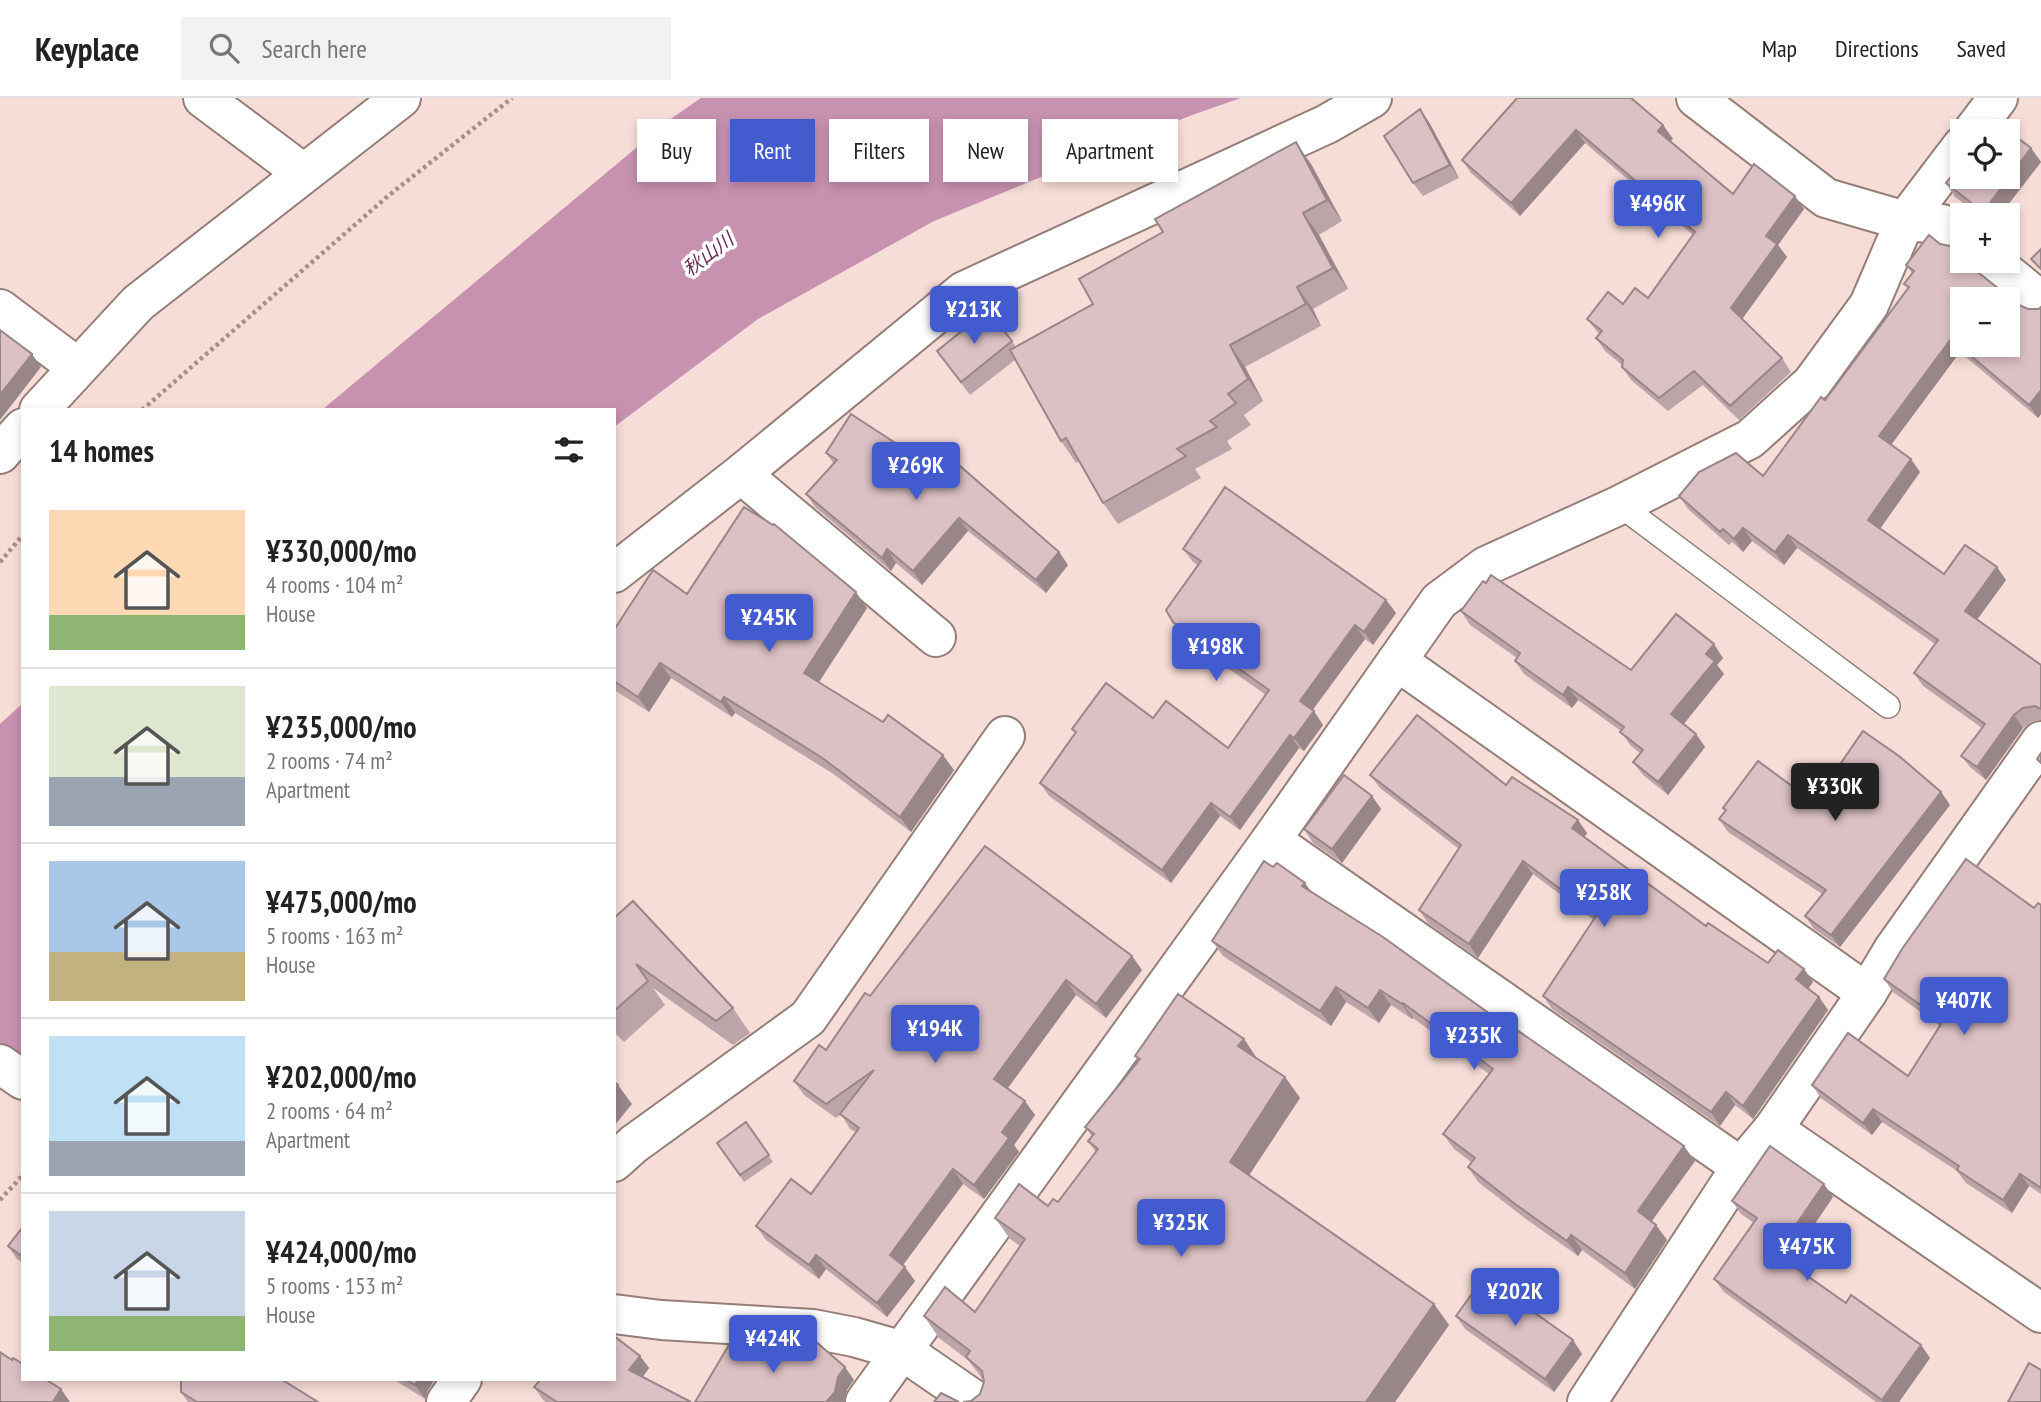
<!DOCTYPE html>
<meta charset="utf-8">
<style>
:root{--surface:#fff;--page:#f2f2f2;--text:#222;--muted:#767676;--line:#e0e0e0;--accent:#425bce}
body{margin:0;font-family:"PT Sans Narrow","Noto Sans JP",sans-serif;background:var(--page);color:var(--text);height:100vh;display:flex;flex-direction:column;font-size:26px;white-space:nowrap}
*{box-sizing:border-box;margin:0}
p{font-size:23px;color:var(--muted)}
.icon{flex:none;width:38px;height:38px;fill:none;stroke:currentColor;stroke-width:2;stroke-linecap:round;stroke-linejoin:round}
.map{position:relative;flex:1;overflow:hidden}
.side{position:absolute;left:21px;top:310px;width:595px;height:973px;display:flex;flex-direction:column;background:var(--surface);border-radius:0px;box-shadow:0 4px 10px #0003}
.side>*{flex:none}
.hud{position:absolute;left:637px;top:21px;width:665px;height:63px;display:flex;gap:14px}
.tools{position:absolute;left:1950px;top:21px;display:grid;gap:14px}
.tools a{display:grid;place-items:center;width:70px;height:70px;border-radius:0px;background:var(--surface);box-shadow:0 4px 10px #0003;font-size:35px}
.price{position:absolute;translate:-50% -60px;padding:0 16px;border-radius:7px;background:var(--accent);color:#fff;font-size:23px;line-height:46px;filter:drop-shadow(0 2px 4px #0008)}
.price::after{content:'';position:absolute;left:50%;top:42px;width:21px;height:16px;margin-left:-10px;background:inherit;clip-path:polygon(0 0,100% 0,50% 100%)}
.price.on{background:#222;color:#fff}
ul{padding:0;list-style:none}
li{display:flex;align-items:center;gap:21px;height:175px;padding:0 28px}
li+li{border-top:2px solid var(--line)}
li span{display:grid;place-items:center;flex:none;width:196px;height:140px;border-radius:0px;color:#555}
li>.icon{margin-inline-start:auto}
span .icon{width:84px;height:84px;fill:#fffc;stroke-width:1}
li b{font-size:30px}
h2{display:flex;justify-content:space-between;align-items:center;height:84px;padding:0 28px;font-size:30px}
.pill{padding:0 24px;border-radius:0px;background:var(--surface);box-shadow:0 4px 10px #0003;font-size:24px;line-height:63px}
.pill.on{background:var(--accent);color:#fff}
header{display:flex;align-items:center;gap:42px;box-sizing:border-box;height:98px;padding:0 35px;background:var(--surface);border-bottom:2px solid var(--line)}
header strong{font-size:33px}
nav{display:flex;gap:38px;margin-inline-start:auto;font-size:24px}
.search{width:490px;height:63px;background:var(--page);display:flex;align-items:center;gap:18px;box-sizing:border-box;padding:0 24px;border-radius:0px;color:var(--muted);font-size:26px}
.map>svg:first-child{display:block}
.water{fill:#c791b0}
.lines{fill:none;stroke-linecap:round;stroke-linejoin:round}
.service-casing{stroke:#957e78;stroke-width:26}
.minor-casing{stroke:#957e78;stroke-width:42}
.tertiary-casing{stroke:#957e78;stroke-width:42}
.path{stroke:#a4918c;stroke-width:4.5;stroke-dasharray:3.5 3.5;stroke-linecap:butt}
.service{stroke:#fff;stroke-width:23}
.minor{stroke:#fff;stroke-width:38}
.tertiary{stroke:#fff;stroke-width:38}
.wall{fill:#bca5a9}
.shaded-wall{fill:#998689}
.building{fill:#dbc0c4;stroke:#998689;stroke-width:2;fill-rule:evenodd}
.labels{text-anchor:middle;stroke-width:7;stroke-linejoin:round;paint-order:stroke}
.water-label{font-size:19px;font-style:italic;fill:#6b2b54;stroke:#fff}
</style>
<header>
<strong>Keyplace</strong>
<div class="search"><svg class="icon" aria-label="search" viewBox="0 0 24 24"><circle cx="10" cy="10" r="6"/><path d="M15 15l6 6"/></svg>Search here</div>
<nav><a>Map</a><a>Directions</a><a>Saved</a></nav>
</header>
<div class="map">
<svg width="2041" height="1304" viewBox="0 0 2041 1304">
<rect width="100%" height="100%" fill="#f7ddd7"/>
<g class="water">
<polygon points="701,0 1241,0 1192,17 934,123 758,221 614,329 614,312 323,311 672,20"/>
<polygon points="23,605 23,964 0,988 0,626"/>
</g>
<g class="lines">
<g class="service-casing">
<polyline id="service" points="1620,407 1888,608"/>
</g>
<g class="minor-casing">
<g id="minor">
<polyline points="203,0 303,75"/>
<polyline points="1696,0 1826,100 1905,123 1942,126 1962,141"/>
<polyline points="1992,163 2041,203"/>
<polyline points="0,211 77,269"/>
<polyline points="39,312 138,205 401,0"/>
<polyline points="0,356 23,330"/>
<polyline points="741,376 936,539"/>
<polyline points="614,475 741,376 964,193 1327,26 1372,0"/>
<polyline points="1397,563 1867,895"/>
<polyline points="1271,742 1741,1069"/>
<polyline points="0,966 23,982"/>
<polyline points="1773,1031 2041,1215"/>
<polyline points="614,1064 634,1046 808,920 1005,638"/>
<polyline points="614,1216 661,1222 813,1231 854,1239 903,1253 977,1304"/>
<polyline points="446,1304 462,1281"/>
<polyline points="1587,1304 1741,1069 1773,1031 1867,895 1893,852 2041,643"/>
</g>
</g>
<g class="tertiary-casing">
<g id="tertiary">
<polyline points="1973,33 1998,0"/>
<polyline points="865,1304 1271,742 1439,503 1486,468 1620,407 1750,341 1812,285 1869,207 1905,123 1962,48"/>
</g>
</g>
<g class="path">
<polyline points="142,312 388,98 512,0"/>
<polyline points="0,464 23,437"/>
<polyline points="0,1102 23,1077"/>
</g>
<use href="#service" class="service"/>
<use href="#minor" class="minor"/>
<use href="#tertiary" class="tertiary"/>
</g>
<g class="wall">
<polygon points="1517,0 1663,27 1673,41 1670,43 1733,96 1804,111 1778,147 1787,159 1742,221 1782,260 1791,274 1739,322 1703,287 1668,313 1631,282 1622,269 1622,267 1605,253 1596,240 1599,236 1587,221 1623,206 1648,200 1693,137 1585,45 1520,118 1471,75 1462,62"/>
<polygon points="1429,24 1459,80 1423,98 1413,85"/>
<polygon points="2031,50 2041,64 2000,117 1979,117 1955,99 1946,85"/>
<polygon points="1311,66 1342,123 1319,137 1348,191 1313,211 1321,228 1245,269 1263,303 1244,317 1251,327 1227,343 1232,351 1195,371 1201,380 1118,426 1103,405 1079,363 1076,365 1061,343 1015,262 970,297 937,253 1012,243 1016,249 1093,206"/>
<polygon points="1940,146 1972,169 2019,207 2028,211 2039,211 2041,209 2041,316 2038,320 1960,254 1891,347 1920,374 1880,431 1944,476 2006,482 1977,521 2041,567 2041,622 2033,623 2023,630 1986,682 1971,670 1961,658 1982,630 1923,588 1914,575 1935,546 1797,450 1784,467 1752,443 1743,454 1732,444 1729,447 1688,411 1679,398 1763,378 1825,302 1908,191 1904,186 1912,175 1906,167"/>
<polygon points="826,355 1059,454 1068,467 1046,495 968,433 922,487 896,465 891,473 815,409 806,396 834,366"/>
<polygon points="1183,451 1386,502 1396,515 1373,547 1365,541 1312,612 1323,627 1304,653 1299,650 1240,732 1220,718 1171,785 1049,698 1040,685 1075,635 1072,631 1153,620 1228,650 1266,597 1182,538 1173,524 1197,467 1193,464"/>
<polygon points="1486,485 1631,572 1723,560 1717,567 1724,576 1684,626 1696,636 1705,649 1668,697 1643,677 1633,664 1640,655 1630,647 1621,633 1578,602 1572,610 1524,576 1515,563 1517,560 1470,527 1461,513"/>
<polygon points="687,496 867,510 819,584 954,672 911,734 832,675 735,615 732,619 671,580 649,614 614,592 614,532"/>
<polygon points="1370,677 1506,687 1587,735 1584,739 1706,828 1768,865 1804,871 1813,884 1808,890 1819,899 1828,912 1753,1021 1735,1007 1720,1028 1552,911 1543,898 1594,822 1533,776 1478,860 1428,825 1419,812 1459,751 1380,690"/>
<polygon points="1941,694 1950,707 1840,849 1814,831 1805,818 1822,796 1728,734 1719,721 1725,713 1723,710 1811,702"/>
<polygon points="1372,698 1381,711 1342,765 1313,745 1304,731"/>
<polygon points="1312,794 1695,1063 1652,1123 1656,1127 1667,1142 1635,1191 1582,1152 1578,1158 1526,1121 1478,1084 1468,1069 1471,1064 1454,1051 1443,1036 1489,976 1413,920 1412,921 1391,907 1379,925 1346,904 1331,928 1223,858 1212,843"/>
<polygon points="2041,807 2041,1096 2029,1088 2012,1115 1966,1085 1957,1073 1882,1024 1872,1037 1821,1000 1812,987 1908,978 1940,928 1893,894 1884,881"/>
<polygon points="614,820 733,910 750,935 733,947 653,890 665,907 624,944 614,934"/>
<polygon points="1132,858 1142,872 1106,920 1076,897 1008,990 1035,1017 1014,1047 1019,1054 984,1101 963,1086 903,1167 915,1183 887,1219 826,1171 819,1181 766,1142 756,1128 811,1096 856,1034 850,1031 841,1016 836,1020 804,997 794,983 826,952 870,898"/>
<polygon points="1244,941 1257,961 1285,979 1300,1000 1249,1077 1434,1206 1449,1227 1395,1304 963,1304 971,1303 980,1296 984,1283 968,1262 939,1240 924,1218 975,1214 1020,1148 1010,1141 995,1120 1048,1108 1058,1104 1096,1054 1088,1043 1092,1038 1085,1029 1139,963 1135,958"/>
<polygon points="746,1024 773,1064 744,1084 717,1045"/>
<polygon points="1833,1099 1788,1165 1846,1205 1921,1247 1930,1260 1899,1304 1876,1304 1724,1194 1714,1181 1754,1125 1741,1116 1732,1103"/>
<polygon points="23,1129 23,1165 17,1161 8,1148"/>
<polygon points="1456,1218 1573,1242 1582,1256 1554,1294 1465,1231"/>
<polygon points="640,1258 649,1270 643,1279 691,1304 546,1304 543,1302 534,1289"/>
<polygon points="393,1281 435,1281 428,1292 425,1301"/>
<polygon points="181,1294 318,1304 188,1304"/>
</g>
<g class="shaded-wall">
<polygon points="1420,11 1429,24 1459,80 1450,67"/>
<polygon points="1663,27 1673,41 1667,46 1658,33"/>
<polygon points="1576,32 1585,45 1520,118 1511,105"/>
<polygon points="1296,44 1311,66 1342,123 1327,102"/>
<polygon points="2031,50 2041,64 2000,117 1985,117 1983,114"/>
<polygon points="1795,98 1804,111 1778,147 1787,159 1740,224 1731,210 1766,138"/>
<polygon points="1303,115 1319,137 1348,191 1333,170"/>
<polygon points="1297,189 1313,211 1321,228 1306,206"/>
<polygon points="1951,241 1960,254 1888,351 1879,338"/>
<polygon points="1230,247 1245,269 1263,303 1248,281"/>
<polygon points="32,256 41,269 0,322 0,297"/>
<polygon points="2041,292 2041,316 2038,320 2029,307"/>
<polygon points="1911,361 1920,374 1877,435 1868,422"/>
<polygon points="959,420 968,433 922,487 913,473"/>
<polygon points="1743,430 1752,443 1743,454 1734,441"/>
<polygon points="1788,437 1797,450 1784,467 1775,454"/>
<polygon points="887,451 896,465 891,473 882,460"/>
<polygon points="1059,454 1068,467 1046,495 1036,482"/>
<polygon points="1997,469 2006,482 1974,526 1965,513"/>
<polygon points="856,494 867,510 815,590 804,575"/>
<polygon points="1386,502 1396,515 1373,547 1364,534"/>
<polygon points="1355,527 1365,541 1309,617 1300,603"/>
<polygon points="1714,546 1723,560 1717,567 1724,576 1681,629 1671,616 1706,556"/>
<polygon points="660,565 671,580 649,614 638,599"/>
<polygon points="1568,589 1578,602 1572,610 1563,597"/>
<polygon points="724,599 735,615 732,619 721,604"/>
<polygon points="1314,613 1323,627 1304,653 1294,640"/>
<polygon points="2014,617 2023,630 1986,682 1977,669"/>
<polygon points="1696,636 1705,649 1668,697 1658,684"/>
<polygon points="1290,637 1299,650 1240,732 1230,719"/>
<polygon points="943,657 954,672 911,734 900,719"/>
<polygon points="1941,694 1950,707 1840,849 1831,837"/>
<polygon points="1372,698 1381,711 1342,765 1332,751"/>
<polygon points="1211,705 1220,718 1171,785 1162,772"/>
<polygon points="1578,722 1587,735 1582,743 1572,730"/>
<polygon points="1523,763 1533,776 1478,860 1469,846"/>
<polygon points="1305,785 1316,800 1302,788"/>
<polygon points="1132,858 1142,872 1106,920 1096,906"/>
<polygon points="1804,871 1813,884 1806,894 1796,881"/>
<polygon points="1066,882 1076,897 1004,995 994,981"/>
<polygon points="1336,889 1346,904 1331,928 1320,913"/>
<polygon points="1380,892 1391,907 1379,925 1368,910"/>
<polygon points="1819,899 1828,912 1753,1021 1743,1008"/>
<polygon points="1403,905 1413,920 1412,921 1402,906"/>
<polygon points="1244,941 1258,962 1238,948"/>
<polygon points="1285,979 1300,1000 1244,1085 1230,1064"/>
<polygon points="618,987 632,1006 614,1028 614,992"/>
<polygon points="1726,994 1735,1007 1720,1028 1711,1014"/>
<polygon points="1025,1003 1035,1017 1014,1047 1019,1054 984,1101 974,1087 1002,1034"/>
<polygon points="1873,1011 1882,1024 1872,1037 1863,1025"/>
<polygon points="1684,1048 1695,1063 1648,1128 1638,1113"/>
<polygon points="953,1071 963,1086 900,1171 890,1157"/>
<polygon points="2020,1076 2029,1088 2012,1115 2003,1102"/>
<polygon points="1824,1086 1833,1099 1785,1170 1776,1156"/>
<polygon points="1656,1127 1667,1142 1635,1191 1625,1175"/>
<polygon points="1571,1137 1582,1152 1578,1158 1567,1143"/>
<polygon points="816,1157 826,1171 819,1181 809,1167"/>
<polygon points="905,1169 915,1183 887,1219 877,1205"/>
<polygon points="1434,1206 1449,1227 1395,1304 1366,1304"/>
<polygon points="1573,1242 1582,1256 1554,1294 1545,1281"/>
<polygon points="1921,1247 1930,1260 1899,1304 1883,1304 1882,1302"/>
<polygon points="640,1258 649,1270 638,1285 629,1272"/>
<polygon points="845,1269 854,1282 847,1292 845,1304 826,1304 838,1279"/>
<polygon points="418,1281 435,1281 428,1292 425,1301 415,1287"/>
<polygon points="61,1291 70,1304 53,1304"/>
</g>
<g class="building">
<polygon points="1517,0 1631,0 1663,27 1658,33 1733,96 1754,66 1795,98 1766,138 1777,146 1731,210 1782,260 1730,308 1694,273 1659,300 1622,269 1623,262 1596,240 1602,233 1587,221 1608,194 1623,206 1635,190 1648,200 1695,134 1576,32 1511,105 1462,62"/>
<polygon points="1420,11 1450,67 1413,85 1384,38"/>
<polygon points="1994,22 2031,50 1983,114 1946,85 1962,64 1962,79 2007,79 2007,33 1985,33"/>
<polygon points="1296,44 1327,102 1303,115 1333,170 1297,189 1306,206 1230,247 1248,281 1228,296 1236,305 1210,323 1217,329 1177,351 1186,358 1103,405 1066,340 1061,343 1010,252 1093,206 1079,181 1163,134 1155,121"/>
<path d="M1929,137l11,9 22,4v13h4l3,4 50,40 9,4h11l2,-2v83l-12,15 -78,-66 -72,97 32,23 -43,61 76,54 21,-29 32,22 -32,44 76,54v44l-6,-3 -12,2 -9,7 -37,52 -16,-11 24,-32 -71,-51 24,-33 -150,-105 -13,17 -32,-24 -9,11 -11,-10 -3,3 -41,-36 20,-24 37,-19 27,23 58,-79 4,3 84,-113 -5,-3 10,-13 -8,-6zM1962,201h45v46h-45z"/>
<polygon points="2041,151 2041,171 2031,161"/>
<polygon points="988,212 1012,243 961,284 937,253"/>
<polygon points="0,232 32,256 0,297"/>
<polygon points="851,316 932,369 945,355 1059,454 1036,482 959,420 913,473 887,451 882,460 806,396 837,362 826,355"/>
<polygon points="1225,389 1386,502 1364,534 1355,527 1300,603 1314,613 1294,640 1290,637 1230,719 1211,705 1162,772 1040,685 1076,634 1072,631 1106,585 1153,620 1166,603 1228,650 1269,592 1173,524 1166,512 1201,463 1183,451"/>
<polygon points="744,409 773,427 774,426 856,494 804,575 883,624 888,617 943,657 900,719 821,659 724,599 721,604 660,565 638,599 614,583 614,532 653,472 687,496"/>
<polygon points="1491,477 1631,572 1676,516 1714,546 1706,556 1715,563 1671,616 1696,636 1658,684 1633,664 1643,652 1620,634 1624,629 1568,589 1563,597 1515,563 1520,555 1461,513 1483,483 1486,485"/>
<polygon points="1417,617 1506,687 1512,679 1578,722 1572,730 1706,828 1708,825 1768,865 1778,852 1804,871 1796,881 1819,899 1743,1008 1726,994 1711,1014 1543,898 1596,818 1523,763 1469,846 1419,812 1461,747 1370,677"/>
<polygon points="1863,633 1899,658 1941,694 1831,837 1805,818 1826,792 1719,721 1726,712 1723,710 1758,663 1811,702 1832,678"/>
<polygon points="2041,655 2041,665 2037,661"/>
<polygon points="1344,677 1372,698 1332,751 1304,731"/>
<polygon points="985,748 1132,858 1096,906 1066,882 994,981 1025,1003 1002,1034 1009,1040 974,1087 953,1071 890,1157 905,1169 877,1205 816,1157 809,1167 756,1128 791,1081 811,1096 859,1030 840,1016 874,972 826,1006 794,983 819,947 826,952 865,895 870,898"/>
<polygon points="1966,761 2034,810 2038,805 2041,807 2041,1090 2020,1076 2003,1102 1957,1072 1959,1068 1873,1011 1863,1025 1812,987 1848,935 1908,978 1943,923 1884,881 1902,851"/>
<polygon points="1264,763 1273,769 1277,765 1305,785 1302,788 1383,839 1515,934 1517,932 1684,1048 1638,1113 1656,1127 1625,1175 1571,1137 1567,1143 1515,1106 1468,1069 1475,1060 1443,1036 1493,971 1403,905 1402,906 1380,892 1368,910 1336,889 1320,913 1212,843"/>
<polygon points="633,803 733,910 716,923 636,866 648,883 614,913 614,820"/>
<polygon points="1178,896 1244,941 1238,948 1285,979 1230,1064 1434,1206 1366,1304 963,1304 971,1303 980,1296 984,1284 982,1273 966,1259 970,1253 924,1218 945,1189 975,1214 1025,1141 995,1120 1019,1086 1048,1108 1053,1101 1058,1104 1098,1051 1088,1043 1094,1036 1085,1029 1140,961 1135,958"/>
<polygon points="614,984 618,987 614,992"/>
<polygon points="746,1024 769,1057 740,1077 717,1045"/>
<polygon points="1770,1048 1824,1086 1776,1156 1846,1205 1851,1197 1921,1247 1882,1302 1714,1181 1757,1120 1732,1103"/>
<polygon points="23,1129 23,1159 8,1148"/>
<polygon points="1484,1179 1573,1242 1545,1281 1456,1218"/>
<polygon points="735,1237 779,1264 800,1240 814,1242 845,1269 838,1279 835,1294 826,1304 695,1304"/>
<polygon points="614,1238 640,1258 629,1272 691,1304 557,1304 534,1289 541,1281 614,1281"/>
<polygon points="0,1254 12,1262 13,1260 23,1266 23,1281 45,1281 61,1291 53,1304 0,1304"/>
<polygon points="2029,1265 2041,1272 2041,1304 2008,1304"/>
<polygon points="181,1281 281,1281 318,1304 197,1304 181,1294"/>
<polygon points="405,1281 418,1281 415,1287"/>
<polygon points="941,1295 959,1304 934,1304"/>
</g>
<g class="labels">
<g class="water-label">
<text transform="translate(708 156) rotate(-37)" y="7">秋山川</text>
</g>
</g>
</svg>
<div class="tools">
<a><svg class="icon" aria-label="locate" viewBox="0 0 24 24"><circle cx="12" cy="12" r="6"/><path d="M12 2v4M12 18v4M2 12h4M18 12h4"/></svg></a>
<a>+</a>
<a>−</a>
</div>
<b class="price" style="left:1658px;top:142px">¥496K</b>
<b class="price" style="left:974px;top:248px">¥213K</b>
<b class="price" style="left:916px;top:404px">¥269K</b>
<b class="price" style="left:769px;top:556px">¥245K</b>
<b class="price" style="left:1216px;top:585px">¥198K</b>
<b class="price on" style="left:1835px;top:725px">¥330K</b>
<b class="price" style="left:1604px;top:831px">¥258K</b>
<b class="price" style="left:1964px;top:939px">¥407K</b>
<b class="price" style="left:935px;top:967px">¥194K</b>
<b class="price" style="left:1474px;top:974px">¥235K</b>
<b class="price" style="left:1181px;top:1161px">¥325K</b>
<b class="price" style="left:1807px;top:1185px">¥475K</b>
<b class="price" style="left:1515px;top:1230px">¥202K</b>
<b class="price" style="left:773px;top:1277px">¥424K</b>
<div class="hud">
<a class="pill">Buy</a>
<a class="pill on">Rent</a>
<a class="pill">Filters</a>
<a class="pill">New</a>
<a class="pill">Apartment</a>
</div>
<section class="side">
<h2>14 homes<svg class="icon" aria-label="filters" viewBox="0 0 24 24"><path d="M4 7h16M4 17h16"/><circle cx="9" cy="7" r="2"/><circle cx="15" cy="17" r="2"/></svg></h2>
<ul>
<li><span style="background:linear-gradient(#ffd9b3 75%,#8fb573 0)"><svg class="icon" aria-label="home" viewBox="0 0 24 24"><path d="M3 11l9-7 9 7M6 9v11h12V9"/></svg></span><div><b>¥330,000/mo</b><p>4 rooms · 104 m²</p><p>House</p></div></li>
<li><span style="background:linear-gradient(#dfe7d0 65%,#9aa5b1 0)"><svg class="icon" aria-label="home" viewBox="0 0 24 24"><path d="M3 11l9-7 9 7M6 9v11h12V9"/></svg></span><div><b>¥235,000/mo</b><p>2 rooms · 74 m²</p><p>Apartment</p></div></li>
<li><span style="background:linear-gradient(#a9c7e8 65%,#c2b280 0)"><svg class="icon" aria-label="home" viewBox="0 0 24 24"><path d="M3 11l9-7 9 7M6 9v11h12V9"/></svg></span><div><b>¥475,000/mo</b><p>5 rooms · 163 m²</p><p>House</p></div></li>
<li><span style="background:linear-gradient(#bfe0f5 75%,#9aa5b1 0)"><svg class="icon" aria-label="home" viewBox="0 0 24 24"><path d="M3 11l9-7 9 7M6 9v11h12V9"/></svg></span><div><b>¥202,000/mo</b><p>2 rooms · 64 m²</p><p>Apartment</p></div></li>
<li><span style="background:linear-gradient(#c9d6e8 75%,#8fb573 0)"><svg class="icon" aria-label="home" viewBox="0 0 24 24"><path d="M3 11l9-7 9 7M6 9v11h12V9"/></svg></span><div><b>¥424,000/mo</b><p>5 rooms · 153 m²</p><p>House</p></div></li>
</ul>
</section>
</div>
